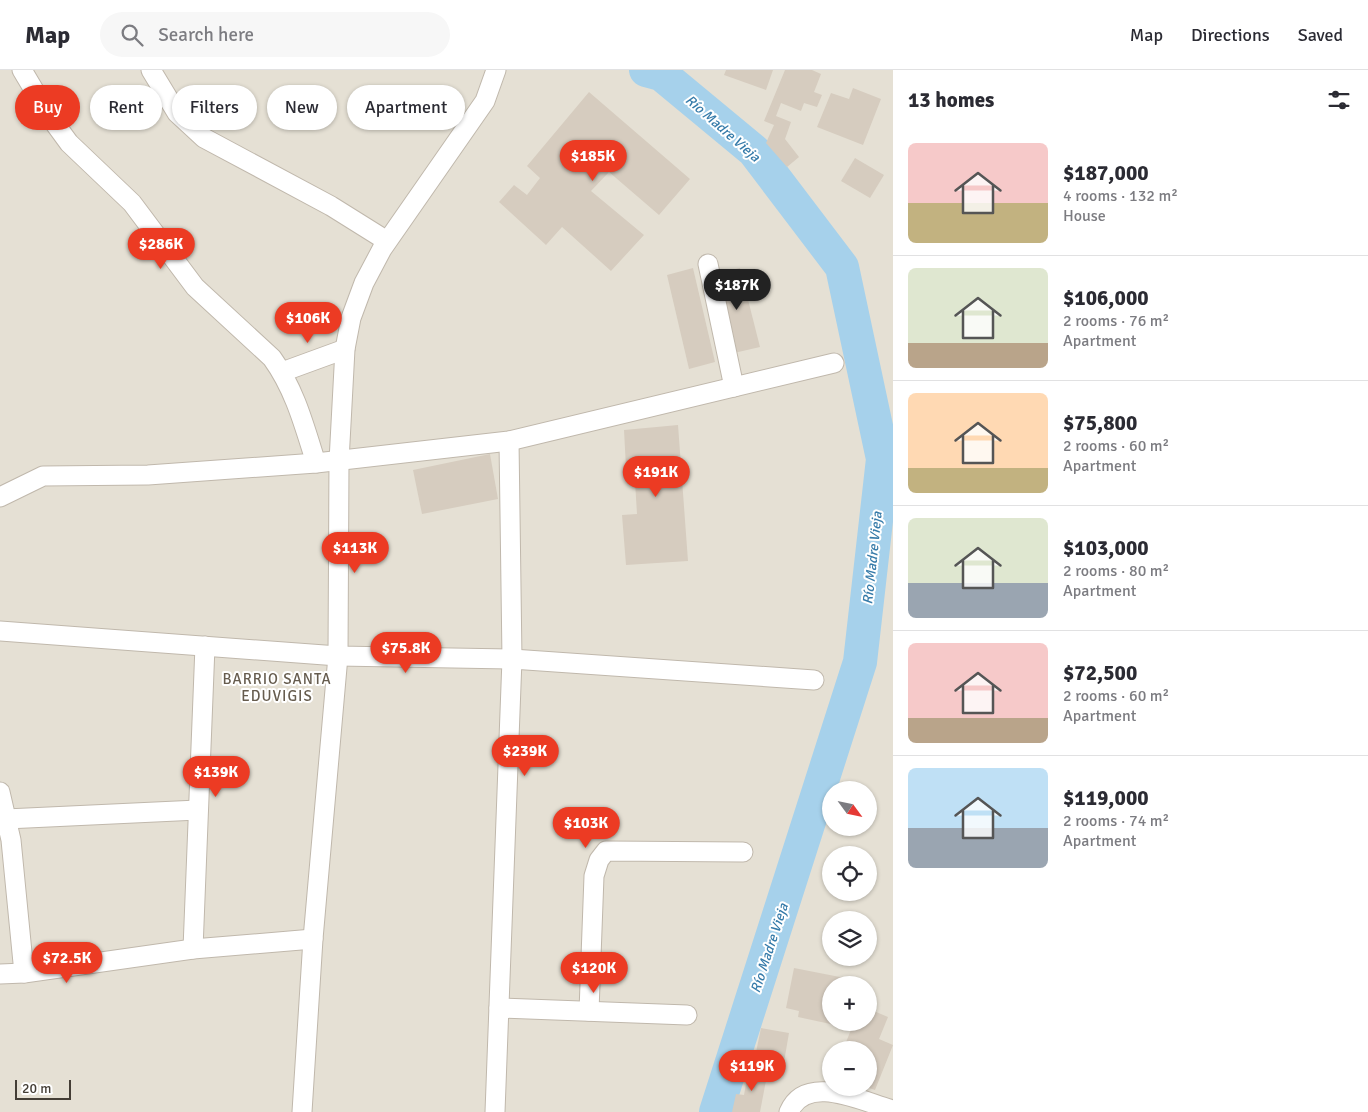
<!DOCTYPE html>
<meta charset="utf-8">
<style>
:root{--surface:#fff;--page:#f7f7f7;--text:#2b2b33;--muted:#7c7c81;--line:#e1e1e2;--accent:#ec3b23}
body{margin:0;font-family:Signika,sans-serif;background:var(--page);color:var(--text);height:100vh;display:flex;flex-direction:column;font-size:19px;white-space:nowrap}
*{box-sizing:border-box;margin:0}
p{font-size:16px;color:var(--muted)}
.icon{flex:none;width:28px;height:28px;fill:none;stroke:currentColor;stroke-width:2;stroke-linecap:round;stroke-linejoin:round}
.map{position:relative;flex:1;overflow:hidden}
.sheet{display:flex;flex-direction:column;background:var(--surface);width:475px}
.sheet>*{flex:none}
.guide{position:absolute;left:15px;top:15px;width:475px;height:45px;display:flex;gap:10px}
.needle{width:32px;rotate:123deg}
.controls{position:absolute;left:822px;top:711px;display:grid;gap:10px}
.controls a{display:grid;place-items:center;width:55px;height:55px;border-radius:50%;background:var(--surface);box-shadow:0 1px 4px #0004;font-size:25px}
.scale{position:absolute;left:15px;bottom:12px;width:56px;box-sizing:border-box;padding-left:5px;border:2px solid #443e36;border-top:0;font-size:14px;line-height:18px;white-space:nowrap;color:#443e36;-webkit-text-stroke:4px #fff;paint-order:stroke}
.price{position:absolute;translate:-50% -42px;padding:0 11px;border-radius:18px;background:var(--accent);color:#fff;font-size:16px;line-height:32px;filter:drop-shadow(0 1px 2px #0008)}
.price::after{content:'';position:absolute;left:50%;top:30px;width:15px;height:11px;margin-left:-8px;background:inherit;clip-path:polygon(0 0,100% 0,50% 100%)}
.price.active{background:#222;color:#fff}
ul{padding:0;list-style:none}
li{display:flex;align-items:center;gap:15px;height:125px;padding:0 15px}
li+li{border-top:1px solid var(--line)}
li span{display:grid;place-items:center;flex:none;width:140px;height:100px;border-radius:8px;color:#555}
li>.icon{margin-inline-start:auto}
span .icon{width:60px;height:60px;fill:#fffc;stroke-width:1}
li b{font-size:21px}
h2{display:flex;justify-content:space-between;align-items:center;height:60px;padding:0 15px;font-size:21px}
.tag{padding:0 18px;border-radius:22px;background:var(--surface);box-shadow:0 1px 4px #0004;font-size:18px;line-height:45px}
.tag.active{background:var(--accent);color:#fff}
header{display:flex;align-items:center;gap:30px;box-sizing:border-box;height:70px;padding:0 25px;background:var(--surface);border-bottom:1px solid var(--line)}
header strong{font-size:24px}
nav{display:flex;gap:28px;margin-inline-start:auto;font-size:18px}
.search{width:350px;height:45px;background:var(--page);display:flex;align-items:center;gap:12px;box-sizing:border-box;padding:0 18px;border-radius:28px;color:var(--muted);font-size:19px}
main{display:flex;flex:1;min-height:0}
.map>svg:first-child{display:block}
.residential{fill:#e5e0d4;fill-rule:evenodd}
.lines{fill:none;stroke-linecap:round;stroke-linejoin:round}
.river{stroke:#a6d1eb;stroke-width:34}
.building{fill:#d6ccbf}
.minor-casing{stroke:#c0b8ac;stroke-width:21}
.minor{stroke:#fff;stroke-width:19}
.labels{text-anchor:middle;stroke-width:4;stroke-linejoin:round;paint-order:stroke}
.water-label{font-size:14px;font-style:italic;fill:#367ba9;stroke:#fff}
.quarter-label{font-size:15px;letter-spacing:1px;fill:#665c4e;stroke:#fff}
</style>
<header>
<strong>Map</strong>
<div class="search"><svg class="icon" aria-label="search" viewBox="0 0 24 24"><circle cx="10" cy="10" r="6"/><path d="M15 15l6 6"/></svg>Search here</div>
<nav><a>Map</a><a>Directions</a><a>Saved</a></nav>
</header>
<main>
<div class="map">
<svg width="893" height="1042" viewBox="0 0 893 1042">
<rect width="100%" height="100%" fill="#f2eee6"/>
<path class="residential" d="M0,0h893v1042h-893zM831,720h38v38h-38zM831,785h38v37h-38zM831,850h38v38h-38zM831,915h38v37h-38zM831,980h38v38h-38z"/>
<g class="lines">
<polyline class="river" points="646,0 661,4 754,81 842,197 883,389 860,592 716,1042"/>
</g>
<g class="building">
<polygon points="726,0 773,0 766,20 724,5"/>
<polygon points="785,0 812,0 821,4 814,22 822,25 817,37 804,33 801,41 781,33 776,46 791,52 785,69 799,87 787,97 766,73 774,55 764,51"/>
<polygon points="853,18 881,29 863,75 817,57 831,23 849,29"/>
<polygon points="589,22 690,109 659,145 609,102 591,121 644,165 611,201 562,157 546,175 499,132 514,115 527,125 540,108 527,96"/>
<polygon points="855,88 884,105 870,128 841,111"/>
<polygon points="693,198 715,292 689,299 667,205"/>
<polygon points="740,198 760,277 734,283 715,204"/>
<polygon points="678,355 688,491 626,495 622,445 637,444 634,396 626,398 624,360"/>
<polygon points="490,384 498,429 422,444 413,400"/>
<polygon points="794,898 845,908 844,915 831,915 831,952 836,952 835,955 798,947 799,941 786,938"/>
<polygon points="869,939 888,947 879,969 893,975 875,1020 869,1018 869,980 843,980 854,952 869,952"/>
<polygon points="761,958 789,963 784,992 755,987"/>
<polygon points="749,997 768,1000 760,1042 732,1042 736,1024 744,1025"/>
</g>
<g class="lines">
<g class="minor-casing">
<g id="minor">
<path d="M22,0l28,47 19,26 63,60 63,84 77,71c23,32 32,67 44,105"/>
<polyline points="151,0 177,43 204,68 331,136 387,171"/>
<polyline points="708,194 734,317"/>
<polyline points="282,302 345,279"/>
<polyline points="0,427 43,406 148,405 316,393 509,371 834,293"/>
<polyline points="0,561 338,586 512,589 814,610"/>
<polyline points="0,722 11,770 24,903 193,879 313,869"/>
<polyline points="6,749 198,740"/>
<polyline points="193,879 205,576"/>
<polyline points="0,904 24,903"/>
<polyline points="499,938 687,945"/>
<polyline points="589,941 594,806 599,790 606,781 743,782"/>
<polyline points="302,1042 313,869 338,586 339,391 345,279 351,248 364,213 382,179 485,31 496,0"/>
<polyline points="495,1042 512,589 509,371"/>
<path d="M789,1042c17,-40 74,-10 104,-2"/>
</g>
</g>
<use href="#minor" class="minor"/>
</g>
<g class="labels">
<g class="water-label">
<text transform="translate(723 58) rotate(41)" y="5">Río Madre Vieja</text>
<text transform="translate(872 488) rotate(-84)" y="5">Río Madre Vieja</text>
<text transform="translate(769 878) rotate(-72)" y="5">Río Madre Vieja</text>
</g>
<g class="quarter-label">
<text x="277" y="614">BARRIO SANTA<tspan x="277" dy="17">EDUVIGIS</tspan></text>
</g>
</g>
</svg>
<div class="controls">
<a><svg class="needle" viewBox="-14 -14 28 28"><path d="M0-13l5 13h-10z" fill="#e53935"/><path d="M0 13l5-13h-10z" fill="#7c7c81"/></svg></a>
<a><svg class="icon" aria-label="locate" viewBox="0 0 24 24"><circle cx="12" cy="12" r="6"/><path d="M12 2v4M12 18v4M2 12h4M18 12h4"/></svg></a>
<a><svg class="icon" aria-label="layers" viewBox="0 0 24 24"><path d="M12 4l9 5-9 5-9-5zM3 14l9 5 9-5"/></svg></a>
<a>+</a>
<a>−</a>
</div>
<div class="scale">20 m</div>
<b class="price" style="left:593px;top:112px">$185K</b>
<b class="price" style="left:161px;top:200px">$286K</b>
<b class="price active" style="left:737px;top:241px">$187K</b>
<b class="price" style="left:308px;top:274px">$106K</b>
<b class="price" style="left:656px;top:428px">$191K</b>
<b class="price" style="left:355px;top:504px">$113K</b>
<b class="price" style="left:406px;top:604px">$75.8K</b>
<b class="price" style="left:525px;top:707px">$239K</b>
<b class="price" style="left:216px;top:728px">$139K</b>
<b class="price" style="left:586px;top:779px">$103K</b>
<b class="price" style="left:67px;top:914px">$72.5K</b>
<b class="price" style="left:594px;top:924px">$120K</b>
<b class="price" style="left:752px;top:1022px">$119K</b>
<div class="guide">
<a class="tag active">Buy</a>
<a class="tag">Rent</a>
<a class="tag">Filters</a>
<a class="tag">New</a>
<a class="tag">Apartment</a>
</div>
</div>
<section class="sheet">
<h2>13 homes<svg class="icon" aria-label="filters" viewBox="0 0 24 24"><path d="M4 7h16M4 17h16"/><circle cx="9" cy="7" r="2"/><circle cx="15" cy="17" r="2"/></svg></h2>
<ul>
<li><span style="background:linear-gradient(#f6c9c9 60%,#c2b280 0)"><svg class="icon" aria-label="home" viewBox="0 0 24 24"><path d="M3 11l9-7 9 7M6 9v11h12V9"/></svg></span><div><b>$187,000</b><p>4 rooms · 132 m²</p><p>House</p></div></li>
<li><span style="background:linear-gradient(#dfe7d0 75%,#b9a48a 0)"><svg class="icon" aria-label="home" viewBox="0 0 24 24"><path d="M3 11l9-7 9 7M6 9v11h12V9"/></svg></span><div><b>$106,000</b><p>2 rooms · 76 m²</p><p>Apartment</p></div></li>
<li><span style="background:linear-gradient(#ffd9b3 75%,#c2b280 0)"><svg class="icon" aria-label="home" viewBox="0 0 24 24"><path d="M3 11l9-7 9 7M6 9v11h12V9"/></svg></span><div><b>$75,800</b><p>2 rooms · 60 m²</p><p>Apartment</p></div></li>
<li><span style="background:linear-gradient(#dfe7d0 65%,#9aa5b1 0)"><svg class="icon" aria-label="home" viewBox="0 0 24 24"><path d="M3 11l9-7 9 7M6 9v11h12V9"/></svg></span><div><b>$103,000</b><p>2 rooms · 80 m²</p><p>Apartment</p></div></li>
<li><span style="background:linear-gradient(#f6c9c9 75%,#b9a48a 0)"><svg class="icon" aria-label="home" viewBox="0 0 24 24"><path d="M3 11l9-7 9 7M6 9v11h12V9"/></svg></span><div><b>$72,500</b><p>2 rooms · 60 m²</p><p>Apartment</p></div></li>
<li><span style="background:linear-gradient(#bfe0f5 60%,#9aa5b1 0)"><svg class="icon" aria-label="home" viewBox="0 0 24 24"><path d="M3 11l9-7 9 7M6 9v11h12V9"/></svg></span><div><b>$119,000</b><p>2 rooms · 74 m²</p><p>Apartment</p></div></li>
</ul>
</section>
</main>
